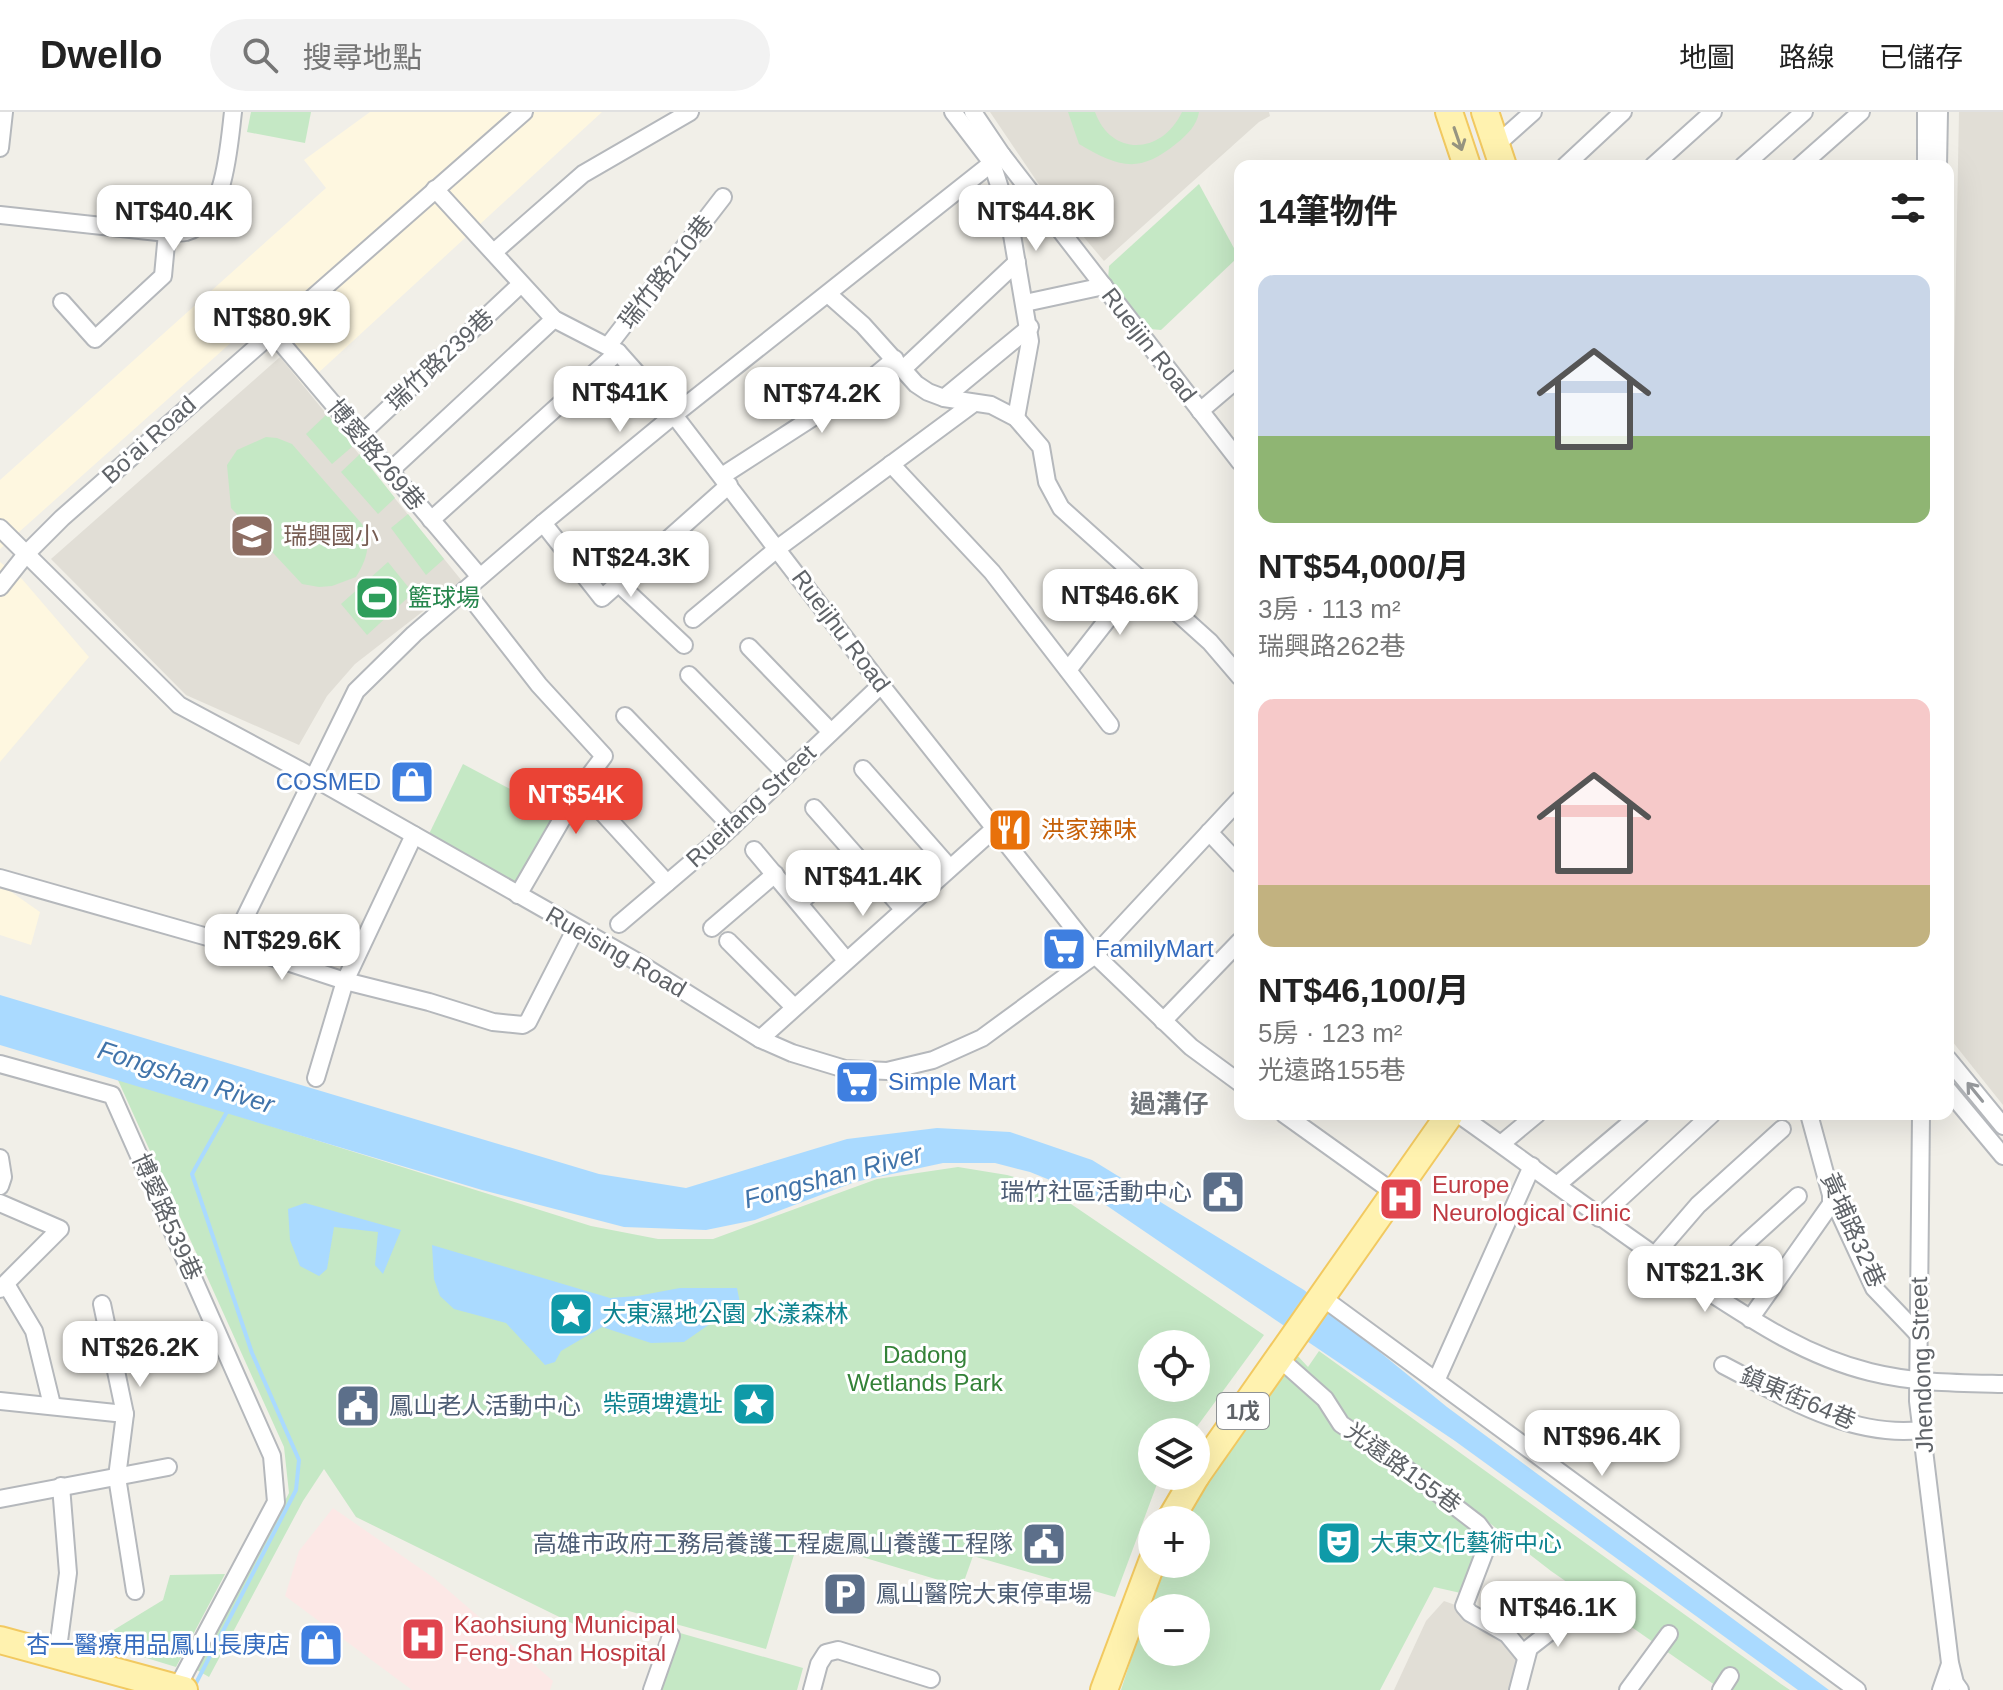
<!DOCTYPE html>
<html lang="zh-TW">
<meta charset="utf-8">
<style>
:root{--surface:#fff;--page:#f2f2f2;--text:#222;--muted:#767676;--line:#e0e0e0;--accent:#ea4335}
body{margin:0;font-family:Arial,"Noto Sans TC",sans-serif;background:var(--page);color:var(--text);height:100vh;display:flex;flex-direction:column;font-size:30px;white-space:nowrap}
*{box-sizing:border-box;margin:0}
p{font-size:26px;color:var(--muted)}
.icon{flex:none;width:44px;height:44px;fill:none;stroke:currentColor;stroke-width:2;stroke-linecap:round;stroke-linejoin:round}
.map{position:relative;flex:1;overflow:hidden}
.panel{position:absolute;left:1234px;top:48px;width:720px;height:960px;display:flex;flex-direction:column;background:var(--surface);border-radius:16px;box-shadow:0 8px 32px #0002}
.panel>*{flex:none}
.tools{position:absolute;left:1138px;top:1218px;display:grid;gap:16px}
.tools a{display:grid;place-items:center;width:72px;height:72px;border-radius:50%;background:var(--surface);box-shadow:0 8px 32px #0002;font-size:40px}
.price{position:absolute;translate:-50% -68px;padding:0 18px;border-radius:16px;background:#fff;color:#222;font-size:26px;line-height:52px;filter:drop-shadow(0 2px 4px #0008)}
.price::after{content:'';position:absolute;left:50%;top:48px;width:24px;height:18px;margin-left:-12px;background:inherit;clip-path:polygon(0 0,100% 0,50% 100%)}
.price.current{background:var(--accent);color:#fff}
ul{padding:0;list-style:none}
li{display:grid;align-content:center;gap:16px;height:424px;padding:0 24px}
li span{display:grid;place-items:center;height:248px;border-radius:16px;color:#555}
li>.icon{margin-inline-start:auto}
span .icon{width:144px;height:144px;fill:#fffc;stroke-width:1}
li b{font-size:34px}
h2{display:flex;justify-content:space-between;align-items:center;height:96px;padding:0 24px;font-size:34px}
header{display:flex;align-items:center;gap:48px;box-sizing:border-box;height:112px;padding:0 40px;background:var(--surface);border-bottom:2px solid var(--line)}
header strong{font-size:38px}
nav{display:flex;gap:44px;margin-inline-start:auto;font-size:28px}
.search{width:560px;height:72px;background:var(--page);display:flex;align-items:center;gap:20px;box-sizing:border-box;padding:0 28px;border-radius:44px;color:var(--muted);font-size:30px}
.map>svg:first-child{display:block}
.commercial{fill:#fef7e0}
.education{fill:#e1ded6}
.medical{fill:#fce8e6}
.green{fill:#c5e8c5;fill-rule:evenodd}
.water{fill:#aadaff}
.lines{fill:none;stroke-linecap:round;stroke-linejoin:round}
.stream{stroke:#aadaff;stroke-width:4}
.minor-casing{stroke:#b5b8bc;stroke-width:20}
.primary-casing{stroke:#f2c960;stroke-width:30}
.minor{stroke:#fff;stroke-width:16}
.primary{stroke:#fff2af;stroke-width:26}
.oneway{stroke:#979581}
.oneway2{stroke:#979a9d}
.labels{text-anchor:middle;stroke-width:6;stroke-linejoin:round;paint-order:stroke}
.shield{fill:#fff;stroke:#8f9295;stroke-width:2}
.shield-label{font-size:22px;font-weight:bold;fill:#5f6368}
.street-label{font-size:24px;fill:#5f6368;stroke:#fff}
.education-label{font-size:24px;fill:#785e54;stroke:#fff;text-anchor:start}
.leisure-label{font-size:24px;fill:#27864d;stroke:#fff;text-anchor:start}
.shop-label{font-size:24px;fill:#366cbe;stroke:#fff;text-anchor:end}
.food-label{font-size:24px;fill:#c56008;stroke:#fff;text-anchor:start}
.health-label{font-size:24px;fill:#be3a42;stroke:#fff;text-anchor:start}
.service-label{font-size:24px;fill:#4e5e75;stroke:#fff;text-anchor:end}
.culture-label{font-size:24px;fill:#0d838f;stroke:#fff;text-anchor:start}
.park-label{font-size:24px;fill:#348238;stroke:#fff}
.water-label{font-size:26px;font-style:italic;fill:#4174aa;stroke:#fff}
.neighbourhood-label{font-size:26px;font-weight:bold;fill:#70757a;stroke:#fff}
</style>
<header>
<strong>Dwello</strong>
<div class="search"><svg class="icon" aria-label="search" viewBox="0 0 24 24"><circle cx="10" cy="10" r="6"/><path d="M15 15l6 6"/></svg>搜尋地點</div>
<nav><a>地圖</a><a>路線</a><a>已儲存</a></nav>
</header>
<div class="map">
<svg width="2003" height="1578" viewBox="0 0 2003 1578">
<rect width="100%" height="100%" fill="#f1efe8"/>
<g class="commercial">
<polygon points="370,0 602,0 304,274 253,211 0,437 0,368 326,76 304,48"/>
<polygon points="0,450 22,467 89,545 0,650"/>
<polygon points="0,772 40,800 31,833 0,823"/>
</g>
<g class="education">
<polygon points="990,0 1269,0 1270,4 1259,10 1104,149 1038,71"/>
<polygon points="1959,0 2003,0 2003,993 1948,924 1948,575"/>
<polygon points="280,245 462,469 355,552 327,584 299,633 186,583 51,447"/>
<polygon points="1444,1489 1501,1509 1521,1531 1510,1578 1394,1578 1426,1509"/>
</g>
<polygon class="medical" points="333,1396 434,1466 553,1569 550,1578 412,1578 285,1484 299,1439"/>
<g class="green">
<polygon points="251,0 311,0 305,31 247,20"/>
<path d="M1068,0h27c16,45 67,43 87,0h17c-2,13 -12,23 -22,31 -38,31 -57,25 -98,1z"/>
<polygon points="1199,72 1235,138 1236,147 1161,218 1150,217 1108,168 1109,154"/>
<polygon points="327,302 353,334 332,352 306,322"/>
<path d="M266,325l11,1 15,6 70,80c10,20 5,35 -6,53l-24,9 -13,1 -17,-3 -71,-76 -4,-43 10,-15z"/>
<polygon points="360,342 395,386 378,402 341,360"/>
<polygon points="408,402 444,447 426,463 391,416"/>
<polygon points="388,450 413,481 367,523 341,492"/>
<polygon points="463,652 563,705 519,775 429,722"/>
<path d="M117,966l474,148 67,13h55l164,-60 81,-12 49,8 36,10 221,150 -71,97h-41v44h8l-45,121 -142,-41 -11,31 -163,-49 -33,111 -141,-39 -27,26 -242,-119 -32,-48 -21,32 -94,176 -12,-7 92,-177 -5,-46zM1152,1232h44v44h-44z"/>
<path d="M1319,1239l462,333 9,6h-68l-171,-119 -64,-50 -13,75 -40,-9 -54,103h-259l41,-126h34v-44h-17l116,-167 13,14zM1152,1496h44v44h-44z"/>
<polygon points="225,1462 176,1555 94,1530 163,1488 170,1463"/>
<polygon points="680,1521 803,1556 797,1578 662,1578"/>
</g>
<g class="water">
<polygon points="0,883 599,1062 686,1076 847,1027 937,1016 1010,1020 1092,1048 1304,1178 1447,1295 1829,1578 1798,1578 1455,1329 1163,1132 1097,1087 1030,1060 995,1051 943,1051 855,1070 755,1108 706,1118 624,1115 482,1078 0,933"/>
<polygon points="305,1091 401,1118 383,1162 375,1153 378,1120 334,1115 327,1157 319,1164 300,1154 290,1128 288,1097"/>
<polygon points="432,1133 610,1186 637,1184 680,1176 737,1176 740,1191 684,1230 651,1231 602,1215 561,1239 555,1250 545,1253 506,1211 454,1197 440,1184 434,1167"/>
</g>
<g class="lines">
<polyline class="stream" points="194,1575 296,1378 299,1348 252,1241 192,1062 228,998"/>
<g class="minor-casing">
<g id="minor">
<polyline points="953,0 992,51 1009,105 1030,229 1016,306"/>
<polyline points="973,0 1002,43 1240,350"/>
<polyline points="1496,33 1533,0"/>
<polyline points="0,36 4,0"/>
<polyline points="1565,54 1623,0"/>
<polyline points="1653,54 1713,0"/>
<polyline points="1743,54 1804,0"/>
<polyline points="1800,54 1861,0"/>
<polyline points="1926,54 1926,0"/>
<polyline points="1938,54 1939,0"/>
<polyline points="435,77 554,207 618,240 674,303 881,573 1095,843 1191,935 1240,971"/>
<path d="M0,103l167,18c6,0 13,0 19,-1 39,-10 43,-88 47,-120"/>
<polyline points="494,140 583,62 690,0"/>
<polyline points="828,182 863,213 916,272 928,280 944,286 991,293 1016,306 1041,335 1047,370 1061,396 1210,530 1240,565"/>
<polyline points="62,190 95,227 163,164 167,121"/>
<polyline points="1025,191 1104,174"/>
<polyline points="272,220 480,465"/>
<polyline points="608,234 723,85"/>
<polyline points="903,257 1017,150"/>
<polyline points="944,286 1030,215"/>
<polyline points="1200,299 1240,265"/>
<polyline points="360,323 521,172"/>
<polyline points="891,352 992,460 1110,613"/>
<polyline points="390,359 554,207"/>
<polyline points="722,364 866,271 895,247"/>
<polyline points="431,408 618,240"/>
<polyline points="543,411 602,486 729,373"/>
<polyline points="0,416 179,593 298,657 634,848 760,927 792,941 845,957 887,959 933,948 982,926 1095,843 1240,687"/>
<polyline points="618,471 684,533"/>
<polyline points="0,475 27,441 62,406 524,0"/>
<polyline points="465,478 539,573 604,644 580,676 518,783"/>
<polyline points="693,507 778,436 974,291"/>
<polyline points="749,535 831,620"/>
<polyline points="1068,558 1140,466"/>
<polyline points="689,563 787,663"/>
<polyline points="625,604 732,715"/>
<polyline points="863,657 950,756"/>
<polyline points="580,676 667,771"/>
<polyline points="814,696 903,797"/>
<polyline points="1209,720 1240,753"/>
<polyline points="754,738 846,848"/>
<polyline points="0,766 232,832 356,579 414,522 543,411 674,303 1002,43"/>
<polyline points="799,791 854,742"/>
<polyline points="619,812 719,727 881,573"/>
<polyline points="712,816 775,762"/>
<polyline points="728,829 794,895"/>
<polyline points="232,832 345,869 429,890 493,910 523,913 528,910 576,816"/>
<polyline points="1163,909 1240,829"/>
<polyline points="760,927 994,717"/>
<polyline points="1948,947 2003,1014"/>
<polyline points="0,952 112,983 272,1344 276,1390 177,1576"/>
<polyline points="316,966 345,869 414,723"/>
<polyline points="1948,978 2003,1044"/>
<polyline points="1284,1002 1393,1080"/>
<path d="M1458,1002c80,56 157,116 239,170 55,36 108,72 173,88 44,11 88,11 133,12"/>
<polyline points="1809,1002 1831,1083 1874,1176 1918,1222"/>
<polyline points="1921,1002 1918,1289 1950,1551 1955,1571 1960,1578"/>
<polyline points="1501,1032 1537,1002"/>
<polyline points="0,1046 3,1065 0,1074"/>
<polyline points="1557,1073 1641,1002"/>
<polyline points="0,1091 60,1117 0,1177"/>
<polyline points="1599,1106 1712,1002"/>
<polyline points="1654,1144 1698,1093 1782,1017"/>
<polyline points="6,1172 34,1219 52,1293"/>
<polyline points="1702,1175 1746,1131 1798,1084"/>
<polyline points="1323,1186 1857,1578"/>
<polyline points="102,1192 125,1302 117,1365 135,1479"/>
<polyline points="1750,1207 1831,1092 1831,1083"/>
<polyline points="1280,1247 1325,1287 1341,1312 1392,1346 1478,1412 1487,1424 1485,1439 1464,1494 1470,1501 1507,1522 1525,1544"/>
<path d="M1723,1253c60,31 127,73 198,65"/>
<polyline points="1436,1269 1532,1054"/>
<polyline points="0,1289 125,1302"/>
<polyline points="0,1387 168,1355"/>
<polyline points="57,1544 68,1461 61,1374"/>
<polyline points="652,1578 671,1524"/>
<polyline points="812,1578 819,1552 826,1541 838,1538 931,1567"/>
<polyline points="1518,1578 1529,1536 1588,1490"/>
<polyline points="1628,1578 1669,1522"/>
<polyline points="1721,1578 1730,1564"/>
<polyline points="1941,1578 1950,1552"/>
</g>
</g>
<g class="primary-casing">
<g id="primary">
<polyline points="1449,0 1467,54"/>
<polyline points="1485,0 1503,54"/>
<polyline points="1196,1364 1450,1002"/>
<polyline points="1170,1408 1196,1364"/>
<polyline points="0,1528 184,1578"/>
<polyline points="1104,1578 1152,1450"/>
</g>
</g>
<use href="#minor" class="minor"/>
<use href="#primary" class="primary"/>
</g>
<defs><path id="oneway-shaft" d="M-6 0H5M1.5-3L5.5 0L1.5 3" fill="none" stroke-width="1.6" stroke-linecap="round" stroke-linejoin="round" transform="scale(2)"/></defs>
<use class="oneway" href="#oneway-shaft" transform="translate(1458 27) rotate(71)"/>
<use class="oneway2" href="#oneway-shaft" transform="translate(1975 980) rotate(-129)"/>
<defs>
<g id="school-square" transform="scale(2.3)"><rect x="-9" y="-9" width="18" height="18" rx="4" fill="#8d6e63" stroke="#fff"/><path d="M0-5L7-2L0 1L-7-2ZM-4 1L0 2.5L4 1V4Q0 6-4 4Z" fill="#fff"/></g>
<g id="stadium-square" transform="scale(2.3)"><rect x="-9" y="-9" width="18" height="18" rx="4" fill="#2e9e5b" stroke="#fff"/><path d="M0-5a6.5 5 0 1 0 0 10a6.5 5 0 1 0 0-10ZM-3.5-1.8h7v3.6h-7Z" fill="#fff"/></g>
<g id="shop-square" transform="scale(2.3)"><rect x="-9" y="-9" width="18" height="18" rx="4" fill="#3f7fe0" stroke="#fff"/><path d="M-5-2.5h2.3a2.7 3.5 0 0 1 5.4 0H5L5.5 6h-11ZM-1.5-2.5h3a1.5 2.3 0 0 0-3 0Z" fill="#fff"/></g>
<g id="restaurant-square" transform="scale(2.3)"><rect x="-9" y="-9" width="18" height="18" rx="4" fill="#e8710a" stroke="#fff"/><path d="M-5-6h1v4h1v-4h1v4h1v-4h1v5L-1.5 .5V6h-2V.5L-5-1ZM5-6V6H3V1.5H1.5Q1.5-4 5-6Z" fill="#fff"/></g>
<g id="supermarket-square" transform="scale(2.3)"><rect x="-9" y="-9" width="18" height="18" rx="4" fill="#3f7fe0" stroke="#fff"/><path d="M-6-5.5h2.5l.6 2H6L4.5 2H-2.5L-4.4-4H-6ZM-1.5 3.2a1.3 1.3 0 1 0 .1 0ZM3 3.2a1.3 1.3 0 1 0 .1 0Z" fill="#fff"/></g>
<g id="civic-square" transform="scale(2.3)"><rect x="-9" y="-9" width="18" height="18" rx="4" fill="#5c6f8a" stroke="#fff"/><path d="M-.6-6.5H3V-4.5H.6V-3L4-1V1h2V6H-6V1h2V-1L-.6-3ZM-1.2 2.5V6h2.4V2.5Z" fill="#fff"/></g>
<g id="hospital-square" transform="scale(2.3)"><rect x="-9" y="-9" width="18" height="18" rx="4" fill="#e0444e" stroke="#fff"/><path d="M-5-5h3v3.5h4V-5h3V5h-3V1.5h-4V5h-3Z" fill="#fff"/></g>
<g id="sight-square" transform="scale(2.3)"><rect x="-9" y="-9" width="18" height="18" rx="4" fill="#0f9aa8" stroke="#fff"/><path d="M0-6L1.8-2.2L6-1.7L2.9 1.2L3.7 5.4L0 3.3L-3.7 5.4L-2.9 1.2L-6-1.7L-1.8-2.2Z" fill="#fff"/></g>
<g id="theatre-square" transform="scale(2.3)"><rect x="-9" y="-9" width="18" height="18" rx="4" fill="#0f9aa8" stroke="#fff"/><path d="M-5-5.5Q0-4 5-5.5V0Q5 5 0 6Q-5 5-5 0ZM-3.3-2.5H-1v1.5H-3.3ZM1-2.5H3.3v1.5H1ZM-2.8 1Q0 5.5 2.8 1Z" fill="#fff"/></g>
<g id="parking-square" transform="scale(2.3)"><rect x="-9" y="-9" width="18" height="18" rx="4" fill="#5c6f8a" stroke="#fff"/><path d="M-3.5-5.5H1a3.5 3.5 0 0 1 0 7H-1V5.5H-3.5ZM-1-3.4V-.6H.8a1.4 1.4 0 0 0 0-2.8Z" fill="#fff"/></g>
</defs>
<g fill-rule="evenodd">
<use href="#school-square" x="252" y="424"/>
<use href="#stadium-square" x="377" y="486"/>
<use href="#shop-square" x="412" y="670"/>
<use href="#restaurant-square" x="1010" y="718"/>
<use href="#supermarket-square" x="1064" y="837"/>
<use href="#supermarket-square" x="857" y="970"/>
<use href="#civic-square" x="1223" y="1080"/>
<use href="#hospital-square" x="1401" y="1087"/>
<use href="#sight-square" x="571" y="1202"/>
<use href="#sight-square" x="754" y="1292"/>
<use href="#civic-square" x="358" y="1294"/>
<use href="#theatre-square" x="1339" y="1431"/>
<use href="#civic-square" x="1044" y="1432"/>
<use href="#parking-square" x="845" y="1482"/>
<use href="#hospital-square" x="423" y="1527"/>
<use href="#shop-square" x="321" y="1533"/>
</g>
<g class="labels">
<rect class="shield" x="1217" y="1281" width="52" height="36" rx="6"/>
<g class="shield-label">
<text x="1243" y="1307">1戊</text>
</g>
<g class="street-label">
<text transform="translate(666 160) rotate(-52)" y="8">瑞竹路210巷</text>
<text transform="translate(1149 233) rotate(52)" y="8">Rueijin Road</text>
<text transform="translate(440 248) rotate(-43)" y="8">瑞竹路239巷</text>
<text transform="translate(149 328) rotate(-42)" y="8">Bo'ai Road</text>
<text transform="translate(376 343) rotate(50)" y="8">博愛路269巷</text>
<text transform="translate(841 519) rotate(53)" y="8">Rueijhu Road</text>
<text transform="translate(751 694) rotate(-43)" y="8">Rueifang Street</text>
<text transform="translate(616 840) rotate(30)" y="8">Rueising Road</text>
<text transform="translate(167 1105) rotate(66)" y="8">博愛路539巷</text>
<text transform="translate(1853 1118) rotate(66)" y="8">黃埔路32巷</text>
<text transform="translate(1922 1253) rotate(-92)" y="8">Jhendong Street</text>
<text transform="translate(1798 1286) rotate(23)" y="8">鎮東街64巷</text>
<text transform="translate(1403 1356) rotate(36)" y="8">光遠路155巷</text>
</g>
<g class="education-label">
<text x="283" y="432">瑞興國小</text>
</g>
<g class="leisure-label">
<text x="408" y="494">籃球場</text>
</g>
<g class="shop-label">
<text x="381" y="678">COSMED</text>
<text x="1095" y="845" text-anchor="start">FamilyMart</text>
<text x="888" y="978" text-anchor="start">Simple Mart</text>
<text x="290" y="1541">杏一醫療用品鳳山長庚店</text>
</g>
<g class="food-label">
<text x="1041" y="726">洪家辣味</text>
</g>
<g class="health-label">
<text x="1432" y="1081">Europe<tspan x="1432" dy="28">Neurological Clinic</tspan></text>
<text x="454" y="1521">Kaohsiung Municipal<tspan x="454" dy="28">Feng-Shan Hospital</tspan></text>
</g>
<g class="service-label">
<text x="1192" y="1088">瑞竹社區活動中心</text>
<text x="389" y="1302" text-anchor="start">鳳山老人活動中心</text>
<text x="1013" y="1440">高雄市政府工務局養護工程處鳳山養護工程隊</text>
<text x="876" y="1490" text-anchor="start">鳳山醫院大東停車場</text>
</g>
<g class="culture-label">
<text x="602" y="1210">大東濕地公園 水漾森林</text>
<text x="723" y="1300" text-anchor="end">柴頭埤遺址</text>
<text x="1370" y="1439">大東文化藝術中心</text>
</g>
<g class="park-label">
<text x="925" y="1251">Dadong<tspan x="925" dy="28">Wetlands Park</tspan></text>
</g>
<g class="water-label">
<text transform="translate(186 965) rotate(18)" y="9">Fongshan River</text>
<text transform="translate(833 1064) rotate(-15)" y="9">Fongshan River</text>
</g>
<g class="neighbourhood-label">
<text x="1169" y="1001">過溝仔</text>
</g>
</g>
</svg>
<div class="tools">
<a><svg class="icon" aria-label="locate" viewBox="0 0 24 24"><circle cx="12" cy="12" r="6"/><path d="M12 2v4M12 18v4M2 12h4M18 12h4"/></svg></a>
<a><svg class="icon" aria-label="layers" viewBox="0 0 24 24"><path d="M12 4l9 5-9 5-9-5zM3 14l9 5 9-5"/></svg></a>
<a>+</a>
<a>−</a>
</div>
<b class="price" style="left:174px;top:141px">NT$40.4K</b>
<b class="price" style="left:1036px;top:141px">NT$44.8K</b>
<b class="price" style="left:272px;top:247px">NT$80.9K</b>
<b class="price" style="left:620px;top:322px">NT$41K</b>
<b class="price" style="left:822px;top:323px">NT$74.2K</b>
<b class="price" style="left:631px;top:487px">NT$24.3K</b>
<b class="price" style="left:1120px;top:525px">NT$46.6K</b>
<b class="price current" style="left:576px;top:724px">NT$54K</b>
<b class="price" style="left:863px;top:806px">NT$41.4K</b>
<b class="price" style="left:282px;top:870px">NT$29.6K</b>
<b class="price" style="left:1705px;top:1202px">NT$21.3K</b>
<b class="price" style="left:140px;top:1277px">NT$26.2K</b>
<b class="price" style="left:1602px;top:1366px">NT$96.4K</b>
<b class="price" style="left:1558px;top:1537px">NT$46.1K</b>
<section class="panel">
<h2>14筆物件<svg class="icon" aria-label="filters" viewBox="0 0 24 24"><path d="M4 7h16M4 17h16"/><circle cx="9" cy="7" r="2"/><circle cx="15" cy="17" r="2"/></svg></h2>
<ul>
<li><span style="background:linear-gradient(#c9d6e8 65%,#8fb573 0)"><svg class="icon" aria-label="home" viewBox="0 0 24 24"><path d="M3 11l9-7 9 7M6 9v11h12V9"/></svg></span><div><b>NT$54,000/月</b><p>3房 · 113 m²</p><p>瑞興路262巷</p></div></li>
<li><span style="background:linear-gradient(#f6c9c9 75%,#c2b280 0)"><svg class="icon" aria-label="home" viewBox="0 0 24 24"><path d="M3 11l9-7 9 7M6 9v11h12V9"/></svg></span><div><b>NT$46,100/月</b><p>5房 · 123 m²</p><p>光遠路155巷</p></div></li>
</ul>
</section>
</div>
